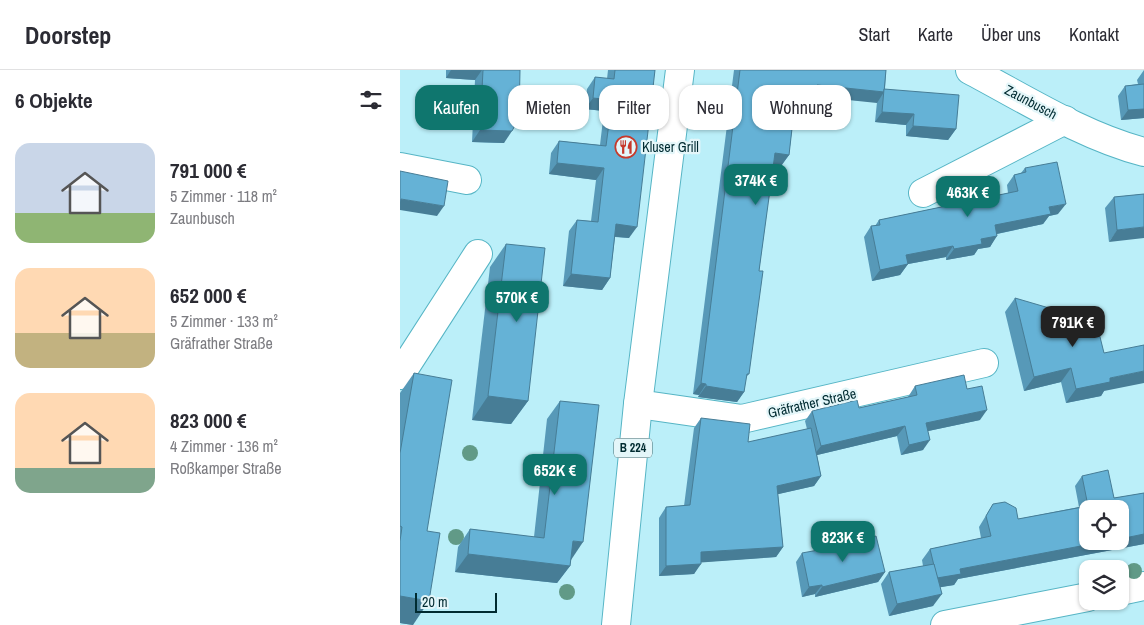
<!DOCTYPE html>
<html lang="de">
<meta charset="utf-8">
<style>
:root{--surface:#fff;--page:#f2f2f3;--text:#2b2b33;--muted:#7c7c81;--line:#e1e1e2;--accent:#0f766e}
body{margin:0;font-family:"Archivo Narrow",sans-serif;background:var(--page);color:var(--text);height:100vh;display:flex;flex-direction:column;font-size:19px;white-space:nowrap}
*{box-sizing:border-box;margin:0}
p{font-size:16px;color:var(--muted)}
.icon{flex:none;width:28px;height:28px;fill:none;stroke:currentColor;stroke-width:2;stroke-linecap:round;stroke-linejoin:round}
.map{position:relative;flex:1;overflow:hidden}
.side{display:flex;flex-direction:column;background:var(--surface);width:400px}
.side>*{flex:none}
.hud{position:absolute;left:15px;top:15px;width:475px;height:45px;display:flex;gap:10px}
.buttons{position:absolute;left:679px;top:430px;display:grid;gap:10px}
.buttons a{display:grid;place-items:center;width:50px;height:50px;border-radius:10px;background:var(--surface);box-shadow:0 1px 4px #0004;font-size:25px}
.scale{position:absolute;left:15px;bottom:12px;width:82px;box-sizing:border-box;padding-left:5px;border:2px solid #002b31;border-top:0;font-size:14px;line-height:18px;white-space:nowrap;color:#002b31;-webkit-text-stroke:4px #e4f6f9;paint-order:stroke}
.price{position:absolute;translate:-50% -42px;padding:0 11px;border-radius:10px;background:var(--accent);color:#fff;font-size:16px;line-height:32px;filter:drop-shadow(0 1px 2px #0008)}
.price::after{content:'';position:absolute;left:50%;top:30px;width:15px;height:11px;margin-left:-8px;background:inherit;clip-path:polygon(0 0,100% 0,50% 100%)}
.price.on{background:#222;color:#fff}
ul{padding:0;list-style:none}
li{display:flex;align-items:center;gap:15px;height:125px;padding:0 15px}
li span{display:grid;place-items:center;flex:none;width:140px;height:100px;border-radius:15px;color:#555}
li>.icon{margin-inline-start:auto}
span .icon{width:60px;height:60px;fill:#fffc;stroke-width:1}
li b{font-size:21px}
h2{display:flex;justify-content:space-between;align-items:center;height:60px;padding:0 15px;font-size:21px}
.tag{padding:0 18px;border-radius:15px;background:var(--surface);box-shadow:0 1px 4px #0004;font-size:18px;line-height:45px}
.tag.on{background:var(--accent);color:#fff}
header{display:flex;align-items:center;gap:30px;box-sizing:border-box;height:70px;padding:0 25px;background:var(--surface);border-bottom:1px solid var(--line)}
header strong{font-size:24px}
nav{display:flex;gap:28px;margin-inline-start:auto;font-size:18px}
main{display:flex;flex:1;min-height:0}
.map>svg:first-child{display:block}
.lines{fill:none;stroke-linecap:round;stroke-linejoin:round}
.minor-casing{stroke:#56b5c5;stroke-width:30}
.major-casing{stroke:#56b5c5;stroke-width:30}
.minor{stroke:#fff;stroke-width:28}
.major{stroke:#fff;stroke-width:28}
.tree{fill:#619a87}
.wall{fill:#5799b8}
.shaded-wall{fill:#477d96}
.building{fill:#65b2d6;stroke:#477d96}
.labels{text-anchor:middle;stroke-width:4.5;stroke-linejoin:round;paint-order:stroke}
.shield{fill:#e4f6f9;stroke:#44686d;stroke-width:1}
.shield-label{font-size:12px;font-weight:bold;fill:#002b31}
.street-label{font-size:14px;fill:#002b31;stroke:#e4f6f9}
.poi-label{font-size:14px;fill:#002b31;stroke:#e4f6f9;text-anchor:start}
</style>
<header>
<strong>Doorstep</strong>
<nav><a>Start</a><a>Karte</a><a>Über uns</a><a>Kontakt</a></nav>
</header>
<main>
<section class="side">
<h2>6 Objekte<svg class="icon" aria-label="filters" viewBox="0 0 24 24"><path d="M4 7h16M4 17h16"/><circle cx="9" cy="7" r="2"/><circle cx="15" cy="17" r="2"/></svg></h2>
<ul>
<li><span style="background:linear-gradient(#c9d6e8 70%,#8fb573 0)"><svg class="icon" aria-label="home" viewBox="0 0 24 24"><path d="M3 11l9-7 9 7M6 9v11h12V9"/></svg></span><div><b>791 000 €</b><p>5 Zimmer · 118 m²</p><p>Zaunbusch</p></div></li>
<li><span style="background:linear-gradient(#ffd9b3 65%,#c2b280 0)"><svg class="icon" aria-label="home" viewBox="0 0 24 24"><path d="M3 11l9-7 9 7M6 9v11h12V9"/></svg></span><div><b>652 000 €</b><p>5 Zimmer · 133 m²</p><p>Gräfrather Straße</p></div></li>
<li><span style="background:linear-gradient(#ffd9b3 75%,#7fa58c 0)"><svg class="icon" aria-label="home" viewBox="0 0 24 24"><path d="M3 11l9-7 9 7M6 9v11h12V9"/></svg></span><div><b>823 000 €</b><p>4 Zimmer · 136 m²</p><p>Roßkamper Straße</p></div></li>
</ul>
</section>
<div class="map">
<svg width="744" height="555" viewBox="0 0 744 555">
<rect width="100%" height="100%" fill="#bbeff9"/>
<g class="lines">
<g class="minor-casing">
<g id="minor">
<path d="M570,0c55,29 113,66 174,82"/>
<polyline points="0,97 67,110"/>
<polyline points="523,123 665,50"/>
<polyline points="0,305 78,184"/>
<polyline points="238,334 342,349 584,293"/>
<polyline points="720,521 744,516"/>
<polyline points="545,555 688,527"/>
</g>
</g>
<g class="major-casing">
<polyline id="major" points="216,555 238,334 280,0"/>
</g>
<use href="#minor" class="minor"/>
<use href="#major" class="major"/>
</g>
<g class="tree">
<circle cx="70" cy="383" r="8"/>
<circle cx="56" cy="467" r="8"/>
<circle cx="734" cy="501" r="8"/>
<circle cx="167" cy="522" r="8"/>
</g>
<g class="wall">
<polygon points="46,0 120,0 104,73 72,72 75,10 46,8"/>
<polygon points="208,0 255,0 229,168 215,167 210,208 202,220 163,216 169,161 177,150 191,151 196,110 149,104 151,83 159,71 200,75 204,41 185,39 187,19 195,7 207,9"/>
<polygon points="334,0 486,0 485,19 556,59 548,70 506,66 506,55 475,52 477,32 416,27 415,35 408,45 394,43 389,85 381,96 373,95 359,201 349,304 346,307 344,322 337,332 298,327 299,325 293,324"/>
<polygon points="744,0 744,48 721,50 718,26 725,16 738,14 737,10"/>
<polygon points="625,98 658,144 649,146 643,154 597,164 590,177 578,179 574,185 546,190 546,187 508,194 500,205 472,211 464,167 471,156 475,156 479,150 608,123 607,115 614,105 621,103"/>
<polygon points="744,124 709,172 705,138 714,127"/>
<polygon points="106,174 128,331 111,354 72,350 90,197"/>
<polygon points="615,228 676,260 704,321 701,326 666,333 661,312 624,321 605,242"/>
<polygon points="14,303 27,461 13,555 0,553 0,323"/>
<polygon points="515,316 567,319 580,350 528,361 523,380 501,385 497,366 417,385 421,406 414,416 378,424 383,477 376,487 301,492 294,504 259,506 259,448 266,437 284,436 294,358 301,348 348,372 407,359 405,351 412,341 459,338 508,327"/>
<polygon points="160,331 171,490 170,496 157,513 55,502 58,477 70,459 134,467 147,349"/>
<polygon points="682,406 714,428 744,423 744,474 558,509 554,515 540,517 533,536 489,546 481,514 489,502 523,496 522,490 530,479 581,468 579,457 593,434 618,449 679,437 675,416"/>
<polygon points="402,483 485,502 478,512 415,527 415,524 402,527 396,492"/>
</g>
<g class="shaded-wall">
<polygon points="51,0 82,0 75,10 46,8"/>
<polygon points="417,15 484,22 477,33 410,26"/>
<polygon points="193,28 212,30 204,41 185,39"/>
<polygon points="395,32 415,35 408,45 388,43"/>
<polygon points="744,39 744,48 721,50 728,40"/>
<polygon points="482,42 514,44 506,55 475,52"/>
<polygon points="513,56 556,59 548,70 506,66"/>
<polygon points="80,60 112,61 104,73 72,72"/>
<polygon points="375,83 389,85 381,96 367,94"/>
<polygon points="157,93 204,98 196,110 149,104"/>
<polygon points="1,129 44,136 37,146 0,140 0,131"/>
<polygon points="666,134 658,144 649,146 643,154 587,166 595,155 649,137"/>
<polygon points="216,154 237,157 229,168 208,166"/>
<polygon points="744,157 744,168 709,172 717,160"/>
<polygon points="597,166 590,177 578,179 574,185 546,190 554,179 581,169"/>
<polygon points="553,176 546,187 508,194 500,205 472,211 480,200 506,185"/>
<polygon points="171,204 210,208 202,220 163,216"/>
<polygon points="671,298 661,312 624,321 634,307"/>
<polygon points="744,301 744,313 704,321 701,326 666,333 676,319 710,308"/>
<polygon points="301,313 306,314 299,325 293,324"/>
<polygon points="306,316 344,322 337,332 298,327"/>
<polygon points="88,326 128,331 111,354 72,350"/>
<polygon points="587,340 580,350 519,363 526,353"/>
<polygon points="505,356 497,366 413,386 421,376"/>
<polygon points="530,370 523,380 501,385 509,375"/>
<polygon points="421,406 414,416 370,426 377,416"/>
<polygon points="744,464 744,474 558,509 554,515 530,519 537,508 560,499 707,471 720,471 720,469"/>
<polygon points="173,471 183,472 171,490 160,489"/>
<polygon points="383,477 376,487 294,493 301,482"/>
<polygon points="68,484 170,496 157,513 55,502"/>
<polygon points="301,494 294,504 259,506 266,496"/>
<polygon points="485,502 478,512 415,527 422,517"/>
<polygon points="422,515 415,524 402,527 409,517"/>
<polygon points="542,524 533,536 489,546 497,534"/>
<polygon points="0,526 29,531 13,555 0,553"/>
</g>
<g class="building">
<polygon points="83,0 120,0 119,48 112,61 80,60"/>
<polygon points="215,0 255,0 237,157 216,154 210,208 171,204 177,150 198,152 204,98 157,93 159,71 206,76 212,30 193,28 195,7 214,9"/>
<polygon points="340,0 486,0 484,22 417,15 415,35 395,32 389,85 375,83 359,201 363,201 349,304 347,304 344,322 306,316 306,314 301,313"/>
<polygon points="744,14 744,39 728,40 725,16"/>
<polygon points="484,19 559,25 556,59 513,56 514,44 482,42"/>
<polygon points="657,92 666,134 649,137 651,144 595,155 597,166 581,169 582,174 554,179 553,176 506,185 508,194 480,200 471,156 480,155 479,150 618,121 614,105 626,102 625,98"/>
<polygon points="0,101 48,111 44,136 1,129 0,137"/>
<polygon points="744,124 744,157 717,160 714,127"/>
<polygon points="106,174 145,178 128,331 88,326"/>
<polygon points="615,228 673,245 676,260 697,255 704,283 744,275 744,301 710,308 710,312 676,319 671,298 634,307"/>
<polygon points="14,303 52,310 27,461 40,463 29,531 0,526 0,471 2,457 0,456 0,383"/>
<polygon points="564,305 567,319 582,316 587,340 526,353 530,370 509,375 505,356 421,376 412,341 457,330 459,338 517,325 515,316"/>
<polygon points="160,331 199,335 183,472 173,471 170,496 68,484 70,459 144,468"/>
<polygon points="301,348 350,354 348,372 411,358 421,406 377,416 383,477 301,482 301,494 266,496 266,437 290,435"/>
<polygon points="708,400 714,428 744,423 744,464 720,469 720,439 688,439 688,471 707,471 560,499 561,504 537,508 530,479 591,466 586,446 593,434 605,432 616,438 618,449 688,436 682,406"/>
<polygon points="476,466 485,502 422,517 422,515 409,517 402,483 451,474"/>
<polygon points="534,494 542,524 497,534 489,502"/>
</g>
<defs>
<g id="restaurant-ring" transform="scale(1.125)"><circle r="9.5" fill="#e4f6f9" stroke="#c6392b" stroke-width="1.5"/><path d="M-5-6h1v4h1v-4h1v4h1v-4h1v5L-1.5 .5V6h-2V.5L-5-1ZM5-6V6H3V1.5H1.5Q1.5-4 5-6Z" fill="#c6392b"/></g>
</defs>
<g fill-rule="evenodd">
<use href="#restaurant-ring" x="226" y="77"/>
</g>
<g class="labels">
<rect class="shield" x="214" y="368.5" width="38" height="19" rx="4"/>
<g class="shield-label">
<text x="233" y="382">B 224</text>
</g>
<g class="street-label">
<text transform="translate(631 32) rotate(28)" y="5">Zaunbusch</text>
<text transform="translate(412 333) rotate(-13)" y="5">Gräfrather Straße</text>
</g>
<g class="poi-label">
<text x="242" y="82">Kluser Grill</text>
</g>
</g>
</svg>
<div class="buttons">
<a><svg class="icon" aria-label="locate" viewBox="0 0 24 24"><circle cx="12" cy="12" r="6"/><path d="M12 2v4M12 18v4M2 12h4M18 12h4"/></svg></a>
<a><svg class="icon" aria-label="layers" viewBox="0 0 24 24"><path d="M12 4l9 5-9 5-9-5zM3 14l9 5 9-5"/></svg></a>
</div>
<div class="scale">20 m</div>
<b class="price" style="left:356px;top:136px">374K €</b>
<b class="price" style="left:568px;top:148px">463K €</b>
<b class="price" style="left:117px;top:253px">570K €</b>
<b class="price on" style="left:673px;top:278px">791K €</b>
<b class="price" style="left:155px;top:426px">652K €</b>
<b class="price" style="left:443px;top:493px">823K €</b>
<div class="hud">
<a class="tag on">Kaufen</a>
<a class="tag">Mieten</a>
<a class="tag">Filter</a>
<a class="tag">Neu</a>
<a class="tag">Wohnung</a>
</div>
</div>
</main>
